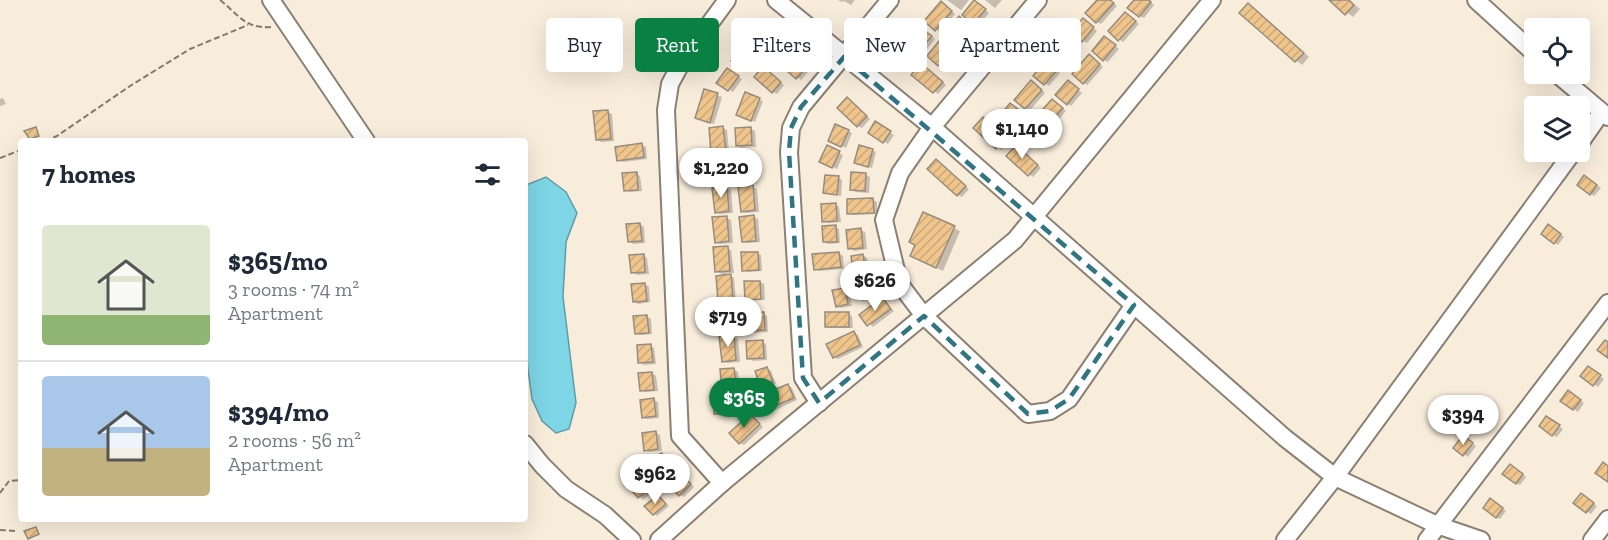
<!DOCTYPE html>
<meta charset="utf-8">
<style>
:root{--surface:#fff;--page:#f6f6f7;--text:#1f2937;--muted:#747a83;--line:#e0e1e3;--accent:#0b8043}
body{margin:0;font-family:"Zilla Slab",serif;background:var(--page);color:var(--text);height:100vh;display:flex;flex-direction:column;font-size:22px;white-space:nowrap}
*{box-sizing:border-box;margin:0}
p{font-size:20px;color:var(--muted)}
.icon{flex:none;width:33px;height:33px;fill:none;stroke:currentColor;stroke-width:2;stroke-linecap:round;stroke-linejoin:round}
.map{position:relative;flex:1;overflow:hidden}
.drawer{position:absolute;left:18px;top:138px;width:510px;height:384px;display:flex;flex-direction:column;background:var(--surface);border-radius:6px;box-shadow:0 6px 24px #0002}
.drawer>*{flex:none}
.banner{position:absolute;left:546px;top:18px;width:570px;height:54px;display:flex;gap:12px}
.fabs{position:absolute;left:1524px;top:18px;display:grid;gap:12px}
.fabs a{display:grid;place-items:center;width:66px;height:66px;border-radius:6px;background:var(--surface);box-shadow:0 6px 24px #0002;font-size:30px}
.price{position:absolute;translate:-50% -51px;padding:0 14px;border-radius:21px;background:#fff;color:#222;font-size:20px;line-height:39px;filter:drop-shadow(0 2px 3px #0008)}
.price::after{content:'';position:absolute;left:50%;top:36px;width:18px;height:14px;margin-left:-9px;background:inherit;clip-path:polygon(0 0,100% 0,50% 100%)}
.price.active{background:var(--accent);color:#fff}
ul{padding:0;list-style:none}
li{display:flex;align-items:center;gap:18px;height:150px;padding:0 24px}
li+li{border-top:2px solid var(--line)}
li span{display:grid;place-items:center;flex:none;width:168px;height:120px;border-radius:6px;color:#555}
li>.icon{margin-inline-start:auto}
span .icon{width:72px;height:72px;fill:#fffc;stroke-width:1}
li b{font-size:26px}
h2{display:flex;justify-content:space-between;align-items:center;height:72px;padding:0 24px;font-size:26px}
.chip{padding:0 21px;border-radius:6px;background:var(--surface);box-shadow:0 6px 24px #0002;font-size:21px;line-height:54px}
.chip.active{background:var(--accent);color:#fff}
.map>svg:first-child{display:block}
.water{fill:#7dd5e6;stroke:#5f9ca6;stroke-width:1.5}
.shadow{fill:#0003}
.building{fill:url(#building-hatch);stroke:#978c7d;stroke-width:1.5}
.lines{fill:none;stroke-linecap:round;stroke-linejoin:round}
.minor-casing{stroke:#8b8072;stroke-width:20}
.path{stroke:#827a6f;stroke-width:2;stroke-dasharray:6 3;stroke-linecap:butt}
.minor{stroke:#fff;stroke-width:16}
.marked{fill:none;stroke:#2f7582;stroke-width:4.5;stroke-dasharray:12 8;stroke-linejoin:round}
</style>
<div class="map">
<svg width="1608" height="540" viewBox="0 0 1608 540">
<defs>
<pattern id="building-hatch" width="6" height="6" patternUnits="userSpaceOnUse" patternTransform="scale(1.5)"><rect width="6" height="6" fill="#efc58c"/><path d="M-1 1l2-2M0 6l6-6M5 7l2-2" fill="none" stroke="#cca878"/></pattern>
</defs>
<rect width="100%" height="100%" fill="#f8ecdb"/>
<polygon class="water" points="546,177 566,192 577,213 566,242 563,297 576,403 569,429 556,433 542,421 532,399 525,347 525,188 526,185"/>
<g class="shadow">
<polygon points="838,0 855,0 851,5 844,1 842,2"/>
<polygon points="947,0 969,0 961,10"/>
<polygon points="985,0 1002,0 995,8"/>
<polygon points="1099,0 1109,0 1117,6 1101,24 1097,22"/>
<polygon points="1135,0 1148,0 1154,5 1144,18 1140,16"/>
<polygon points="1331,0 1349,0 1360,9 1353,17"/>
<polygon points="978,4 989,13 978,26 964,15"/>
<polygon points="945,6 955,14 940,32 936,29"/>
<polygon points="1255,9 1309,57 1302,65 1241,13"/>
<polygon points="1129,16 1139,24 1123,42 1119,39"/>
<polygon points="963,21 973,29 958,47 954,45"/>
<polygon points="1087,22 1097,31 1087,43 1083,41"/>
<polygon points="756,26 774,41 766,50 745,33"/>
<polygon points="925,31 935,39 924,53 910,42"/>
<polygon points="1108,40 1119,49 1108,62 1104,60"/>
<polygon points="893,42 915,61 908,68 883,48"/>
<polygon points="1071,42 1080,50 1065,68 1061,66"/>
<polygon points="943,45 953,54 943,67 939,65"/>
<polygon points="743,48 757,58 748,71 733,61"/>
<polygon points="791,57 809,71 801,80 780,63"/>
<polygon points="1093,59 1103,67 1087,85 1083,82"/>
<polygon points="1050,65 1060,73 1049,86 1035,75"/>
<polygon points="925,68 946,85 938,94 914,75"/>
<polygon points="727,70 742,79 733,92 718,82"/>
<polygon points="767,71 784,85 777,94 773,92"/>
<polygon points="1035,84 1045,93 1030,110 1026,108"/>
<polygon points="1072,84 1082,93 1071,106 1067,103"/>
<polygon points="705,91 722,97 714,124 697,118"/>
<polygon points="3,98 6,104 0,106 0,99"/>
<polygon points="759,99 763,101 755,122 742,117"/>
<polygon points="848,99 870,119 862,128 858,126"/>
<polygon points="1056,103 1066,111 1051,129 1047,127"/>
<polygon points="1015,107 1025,115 1014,128 1000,118"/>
<polygon points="608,112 612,114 614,141 601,142 597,139"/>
<polygon points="987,121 1009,141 1001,150 997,147"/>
<polygon points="876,123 894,135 888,144 870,132"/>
<polygon points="1036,126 1047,135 1036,148 1032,145"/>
<polygon points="723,128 727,130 729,153 717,154 713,152"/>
<polygon points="751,129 755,131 756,147 741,148 737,145"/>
<polygon points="848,131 852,133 846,148 834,142"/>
<polygon points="642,145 646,147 647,159 623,162 619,160"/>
<polygon points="827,147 843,155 837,169 821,161"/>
<polygon points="1020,149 1041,168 1033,177 1029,174"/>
<polygon points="872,150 876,152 872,168 855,163"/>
<polygon points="726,158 730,161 732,184 719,185 715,182"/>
<polygon points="751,158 755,160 757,183 744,184 740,182"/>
<polygon points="940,163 969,189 962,197 958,195"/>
<polygon points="636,173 640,176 642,191 630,192 626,190"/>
<polygon points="866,175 870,177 869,193 856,192 852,190"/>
<polygon points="838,178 842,180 841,196 825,193"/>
<polygon points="1589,179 1601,188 1594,196 1591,194"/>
<polygon points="753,187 757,189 759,212 746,213 742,211"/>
<polygon points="727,188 731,190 733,213 720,214 716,212"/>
<polygon points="873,200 877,202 877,214 853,215 849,213"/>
<polygon points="835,204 839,207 841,222 828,223 824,221"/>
<polygon points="754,217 758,219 760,242 747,243 743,241"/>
<polygon points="727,218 731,220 733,243 720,244 716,242"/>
<polygon points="640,224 644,227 645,243 633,244 629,241"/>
<polygon points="835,227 839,229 840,243 828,244 824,241"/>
<polygon points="954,228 960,231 943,271 919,259"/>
<polygon points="1553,228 1564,237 1558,245 1555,243"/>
<polygon points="861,230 865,232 867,249 854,251 850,248"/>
<polygon points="727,248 731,250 734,273 726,273 734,278 736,301 724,302 720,300 725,276 717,271"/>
<polygon points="757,253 761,255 762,271 748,272 744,270"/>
<polygon points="839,253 843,256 844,269 819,271 815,269"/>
<polygon points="643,255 647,258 649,274 637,275 633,272"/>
<polygon points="863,255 867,258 870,274 860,276 855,273"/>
<polygon points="760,282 764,284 765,300 751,301 747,299"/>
<polygon points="868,282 872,284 874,299 862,301 858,298"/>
<polygon points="645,284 649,287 650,302 638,304 634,301"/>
<polygon points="845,289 849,291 852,306 841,308 837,306"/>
<polygon points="882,299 894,311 873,327 861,315"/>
<polygon points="731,306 735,308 737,331 725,332 720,330"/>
<polygon points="763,314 767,316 768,332 754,333 750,330"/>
<polygon points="848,314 852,316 853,328 830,328 826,326"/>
<polygon points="647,316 651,319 652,334 640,335 636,333"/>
<polygon points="853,332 858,335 863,347 838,359 834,357"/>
<polygon points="734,337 738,339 740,362 727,363 723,361"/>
<polygon points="762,342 766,344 767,360 753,361 749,358"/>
<polygon points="650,346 654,348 656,364 644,365 640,362"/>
<polygon points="767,368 771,371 776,384 765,388 761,385"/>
<polygon points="734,369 738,372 740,395 727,396 723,393"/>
<polygon points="1592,370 1604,379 1598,387 1594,384"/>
<polygon points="652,373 656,376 658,391 645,392 641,390"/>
<polygon points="788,385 792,388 797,400 773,411 768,408"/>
<polygon points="1572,395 1584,403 1578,412 1562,400"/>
<polygon points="744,399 748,402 748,415 720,415 715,413"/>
<polygon points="654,400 658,402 659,418 647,419 643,417"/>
<polygon points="750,415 763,427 744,445 740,443"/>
<polygon points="1551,420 1563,429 1557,437 1553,435"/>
<polygon points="656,433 660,435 662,451 649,452 645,450"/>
<polygon points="1467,439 1476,446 1468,457 1464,454"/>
<polygon points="662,455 666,457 673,472 663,476 659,473"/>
<polygon points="1515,468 1526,477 1520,485 1516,483"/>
<polygon points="641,478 654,491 643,500 630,487"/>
<polygon points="685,478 694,487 684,497 680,495"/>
<polygon points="658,496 669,506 657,516 653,514"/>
<polygon points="1585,497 1597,506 1591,514 1575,503"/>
<polygon points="1495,502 1506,511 1500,519 1496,517"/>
</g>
<g class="building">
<polygon points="974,0 986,9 973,24 962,15"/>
<polygon points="1097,0 1110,0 1114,3 1096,23 1085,13"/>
<polygon points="1134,0 1149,0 1151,2 1139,17 1127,8"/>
<polygon points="1329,0 1349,0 1354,5 1345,15"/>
<polygon points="941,1 952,11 935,31 924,21"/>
<polygon points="1248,3 1304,53 1295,62 1239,13"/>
<polygon points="1125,12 1136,21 1118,41 1108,31"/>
<polygon points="959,16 970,26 953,46 942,36"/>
<polygon points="1083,18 1094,27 1082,42 1070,33"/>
<polygon points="752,22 771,37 761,48 743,33"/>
<polygon points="920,27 932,36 919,51 908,42"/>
<polygon points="1104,36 1116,45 1103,61 1092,51"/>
<polygon points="889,38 912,57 903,67 881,48"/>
<polygon points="1066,38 1077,47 1060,67 1049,58"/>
<polygon points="939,41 950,51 938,66 927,56"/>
<polygon points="742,46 754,55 743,70 731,61"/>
<polygon points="787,53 806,68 796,79 778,63"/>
<polygon points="1089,54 1100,64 1083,84 1072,74"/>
<polygon points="1045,61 1057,70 1044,85 1033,76"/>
<polygon points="921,63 943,82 933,93 911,75"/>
<polygon points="763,66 781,82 772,93 754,77"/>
<polygon points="727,68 739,76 728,91 716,83"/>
<polygon points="1031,80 1042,90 1025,109 1014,100"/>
<polygon points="1068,80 1079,89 1067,105 1055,95"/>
<polygon points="704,89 718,93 710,123 695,118"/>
<polygon points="745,92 760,98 751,121 736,115"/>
<polygon points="847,97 867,116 857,127 837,108"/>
<polygon points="1052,99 1063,108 1046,128 1035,118"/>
<polygon points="1010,103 1022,112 1009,127 998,118"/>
<polygon points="608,110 611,139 596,140 593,111"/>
<polygon points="983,117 1006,137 996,149 973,128"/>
<polygon points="875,121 891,131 883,143 868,133"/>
<polygon points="1032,122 1044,132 1031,147 1020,137"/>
<polygon points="835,124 849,130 841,147 828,141"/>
<polygon points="723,126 726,152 711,153 709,128"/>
<polygon points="36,127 39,136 30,139 24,131"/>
<polygon points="751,127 752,145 736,146 735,128"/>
<polygon points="642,143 644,157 617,161 615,147"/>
<polygon points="827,145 840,151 832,168 819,162"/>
<polygon points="859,145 873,149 868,167 854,163"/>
<polygon points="1016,145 1038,165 1028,176 1006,156"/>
<polygon points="751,156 753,182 738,183 736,158"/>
<polygon points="726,157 728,182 714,183 712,158"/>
<polygon points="936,159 966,186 957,196 927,169"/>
<polygon points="637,172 638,190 624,191 622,173"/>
<polygon points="851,172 866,173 865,191 850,190"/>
<polygon points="825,175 839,176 837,195 823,193"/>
<polygon points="1584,175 1597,185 1590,195 1577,185"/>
<polygon points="753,185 755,210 741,212 738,187"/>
<polygon points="727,186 729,211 715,213 712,188"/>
<polygon points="873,198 874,213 847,214 847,199"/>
<polygon points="836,203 837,221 822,222 821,204"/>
<polygon points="923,212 955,226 936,268 910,256 915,245 909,242"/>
<polygon points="754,215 756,241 742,242 739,217"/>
<polygon points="727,216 729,241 715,243 712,217"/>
<polygon points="640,223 642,241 628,242 626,224"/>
<polygon points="1548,224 1561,234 1554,244 1541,234"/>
<polygon points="836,225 837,242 823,242 822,226"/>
<polygon points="861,228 863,248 848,249 846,230"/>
<polygon points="728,246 730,271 715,272 713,247"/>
<polygon points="741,252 758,252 759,270 742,271"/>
<polygon points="839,252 841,267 814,270 812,254"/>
<polygon points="644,254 645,272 631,273 629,255"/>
<polygon points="863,254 866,272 854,274 851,256"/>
<polygon points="731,274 733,300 718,301 716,276"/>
<polygon points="869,280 871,298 857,299 854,282"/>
<polygon points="744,281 760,281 761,299 745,300"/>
<polygon points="645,283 647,301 633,302 631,284"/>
<polygon points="845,288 848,304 836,307 832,290"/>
<polygon points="882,297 891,309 867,326 859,315"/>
<polygon points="731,304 734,329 719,331 717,306"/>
<polygon points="764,312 765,330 748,331 747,313"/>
<rect x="825" y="312" width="24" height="15"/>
<polygon points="647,315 649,333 635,334 633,316"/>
<polygon points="854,331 860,345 833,358 826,344"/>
<polygon points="734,335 736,360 722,362 719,336"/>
<polygon points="763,340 764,358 747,359 746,341"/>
<polygon points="1605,340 1608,342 1608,358 1597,350"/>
<polygon points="651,344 653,362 638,363 637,345"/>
<polygon points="1588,366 1601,375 1593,386 1580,376"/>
<polygon points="767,367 773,382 760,386 755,371"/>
<polygon points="734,368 737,393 722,394 720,369"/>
<polygon points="652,372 654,390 640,391 638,373"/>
<polygon points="788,384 794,398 767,409 761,395"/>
<polygon points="1568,390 1581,400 1573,410 1560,401"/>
<polygon points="654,398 656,416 642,418 640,400"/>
<polygon points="744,398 745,413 714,414 714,399"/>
<polygon points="750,414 760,424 739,444 729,433"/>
<polygon points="1546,416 1560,425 1552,436 1539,426"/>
<polygon points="656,431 658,449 644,451 642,433"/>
<polygon points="1463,435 1473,443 1463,456 1453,448"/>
<polygon points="662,453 670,469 658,474 651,458"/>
<polygon points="1603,462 1608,466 1608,482 1595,473"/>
<polygon points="1510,464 1523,474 1516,484 1502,474"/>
<polygon points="681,474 691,484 679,496 669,486"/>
<polygon points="641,476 651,488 638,498 628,486"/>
<polygon points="1581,493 1594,503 1586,513 1573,503"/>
<polygon points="658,495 666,504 653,515 644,506"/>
<polygon points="1490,498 1503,508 1496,518 1483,508"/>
<polygon points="36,527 39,534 28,539 24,531"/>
</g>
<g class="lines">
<g class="minor-casing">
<g id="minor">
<polyline points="271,0 366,141"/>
<polyline points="776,0 932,127 1285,438 1335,477 1437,525 1481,540"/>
<polyline points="1038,0 932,127 900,173 884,220 899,283 924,316 1028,414 1050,411 1069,399 1134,305"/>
<polyline points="1476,0 1534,53"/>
<polyline points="1557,74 1608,117"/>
<polyline points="1580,143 1601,113"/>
<polyline points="819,403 803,378 789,152 791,128 801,107 890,0"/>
<polyline points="525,444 542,465 566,489 605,515 632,540"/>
<polyline points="722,483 680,436 666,110 670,84 683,60 727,0"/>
<polyline points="659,540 722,483 1015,240 1212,0"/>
<polyline points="1285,540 1335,477 1573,152"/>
<polyline points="1427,540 1608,303"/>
<polyline points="1592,540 1608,519"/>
</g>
</g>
<g class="path">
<path d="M220,0c19,15 25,29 51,27"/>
<polyline points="45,141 57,136 130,86 190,49 248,25"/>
<polyline points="0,158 21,150"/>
<polyline points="0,493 9,481 21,480"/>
<polyline points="0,530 16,531"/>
</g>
<use href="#minor" class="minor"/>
</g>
<path class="marked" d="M844,57l290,248 -65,94 -19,12 -22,3 -104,-98 -105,87 -16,-25 -14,-226 2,-24 10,-21z"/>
</svg>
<div class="fabs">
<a><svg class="icon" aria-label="locate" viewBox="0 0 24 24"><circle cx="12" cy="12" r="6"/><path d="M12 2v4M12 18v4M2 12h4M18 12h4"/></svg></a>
<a><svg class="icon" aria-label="layers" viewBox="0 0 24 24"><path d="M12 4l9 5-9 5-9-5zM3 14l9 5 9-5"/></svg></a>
</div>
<b class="price" style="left:1022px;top:160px">$1,140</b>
<b class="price" style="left:721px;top:199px">$1,220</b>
<b class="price" style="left:875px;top:312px">$626</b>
<b class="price" style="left:728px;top:348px">$719</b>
<b class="price active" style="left:744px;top:429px">$365</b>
<b class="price" style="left:1463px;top:446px">$394</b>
<b class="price" style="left:655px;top:505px">$962</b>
<div class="banner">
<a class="chip">Buy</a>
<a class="chip active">Rent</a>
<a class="chip">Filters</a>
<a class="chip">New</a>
<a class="chip">Apartment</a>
</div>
<section class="drawer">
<h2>7 homes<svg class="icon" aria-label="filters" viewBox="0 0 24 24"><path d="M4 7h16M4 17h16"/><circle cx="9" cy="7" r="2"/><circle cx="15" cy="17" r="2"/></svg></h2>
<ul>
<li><span style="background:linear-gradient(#dfe7d0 75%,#8fb573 0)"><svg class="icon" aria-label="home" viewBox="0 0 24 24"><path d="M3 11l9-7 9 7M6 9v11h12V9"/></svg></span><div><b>$365/mo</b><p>3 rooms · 74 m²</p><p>Apartment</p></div></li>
<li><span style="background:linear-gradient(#a9c7e8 60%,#c2b280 0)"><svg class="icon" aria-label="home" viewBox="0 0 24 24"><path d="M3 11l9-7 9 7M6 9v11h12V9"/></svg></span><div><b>$394/mo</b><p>2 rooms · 56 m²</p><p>Apartment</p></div></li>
</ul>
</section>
</div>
